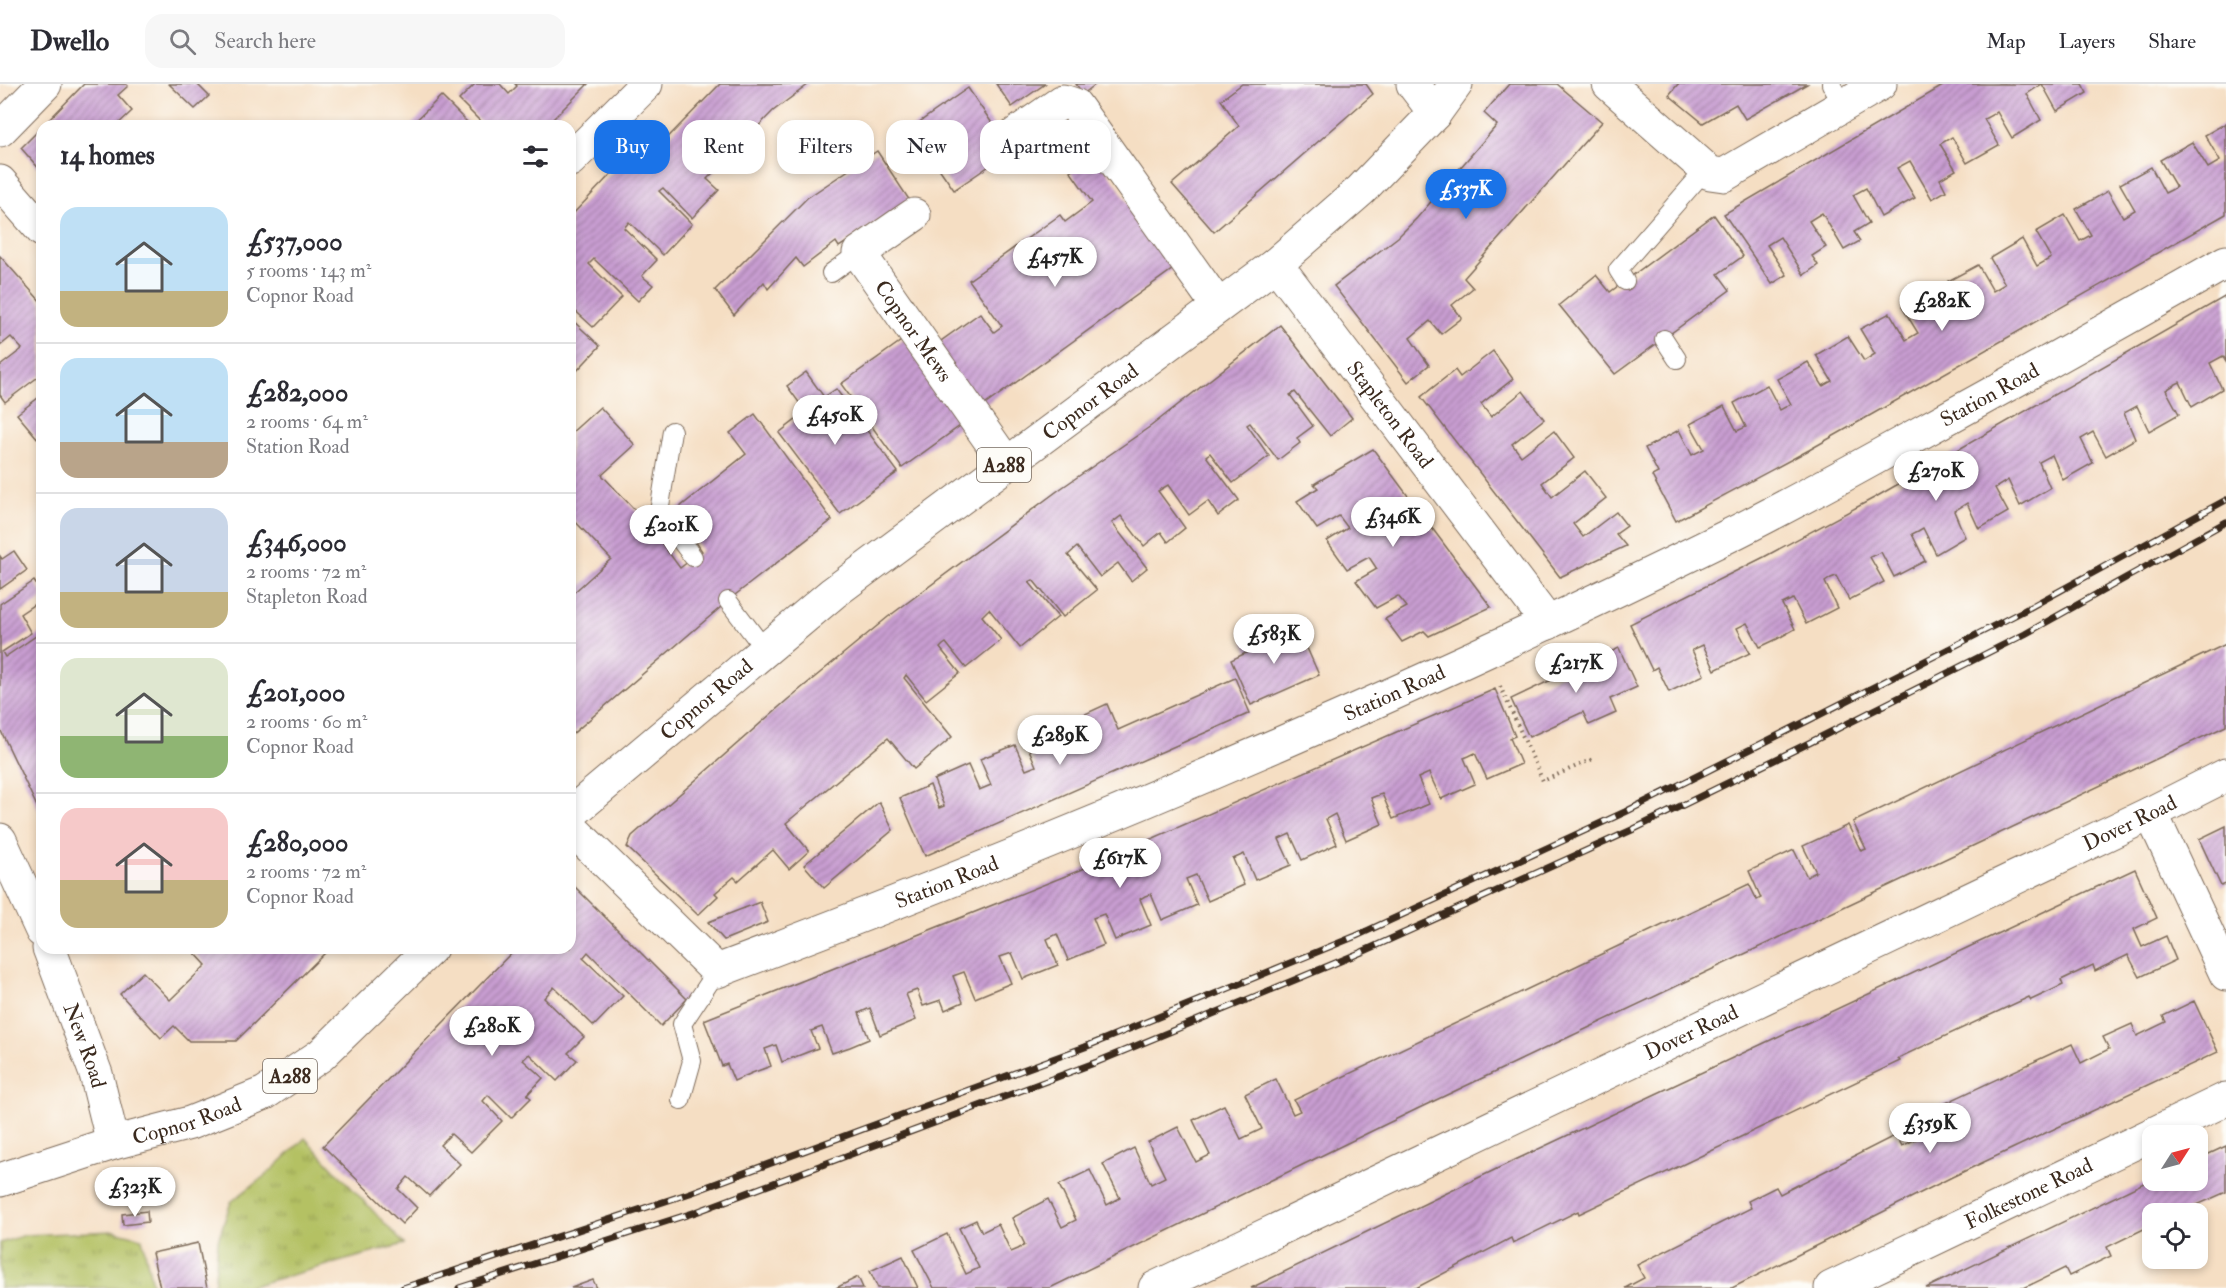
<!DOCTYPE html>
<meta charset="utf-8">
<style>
:root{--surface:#fff;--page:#f7f7f7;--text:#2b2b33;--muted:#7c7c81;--line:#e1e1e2;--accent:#1a73e8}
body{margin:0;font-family:"IM FELL Double Pica",serif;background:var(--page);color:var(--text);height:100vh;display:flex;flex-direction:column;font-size:22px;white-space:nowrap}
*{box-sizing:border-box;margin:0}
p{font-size:20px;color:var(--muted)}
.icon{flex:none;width:33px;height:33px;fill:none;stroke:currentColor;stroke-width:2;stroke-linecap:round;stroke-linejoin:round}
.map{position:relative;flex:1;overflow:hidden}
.details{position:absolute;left:36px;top:36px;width:540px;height:834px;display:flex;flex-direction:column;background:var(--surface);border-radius:18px;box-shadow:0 3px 9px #0003}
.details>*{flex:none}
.guide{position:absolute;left:594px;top:36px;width:570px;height:54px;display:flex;gap:12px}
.needle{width:39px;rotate:54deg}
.tools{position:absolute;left:2142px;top:1041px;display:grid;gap:12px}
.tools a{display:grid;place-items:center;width:66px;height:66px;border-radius:12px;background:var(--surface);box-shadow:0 3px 9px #0003;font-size:30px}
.price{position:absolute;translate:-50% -51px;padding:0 14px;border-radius:21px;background:#fff;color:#222;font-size:20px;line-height:39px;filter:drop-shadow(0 2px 3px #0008)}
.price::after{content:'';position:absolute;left:50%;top:36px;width:18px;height:14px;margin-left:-9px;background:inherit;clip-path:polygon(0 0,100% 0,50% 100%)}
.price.current{background:var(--accent);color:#fff}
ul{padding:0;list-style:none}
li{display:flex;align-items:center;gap:18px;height:150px;padding:0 24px}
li+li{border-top:2px solid var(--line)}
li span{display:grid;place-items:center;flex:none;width:168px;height:120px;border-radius:18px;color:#555}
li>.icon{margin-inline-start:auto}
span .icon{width:72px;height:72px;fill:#fffc;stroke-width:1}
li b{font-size:26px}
h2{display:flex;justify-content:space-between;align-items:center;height:72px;padding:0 24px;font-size:26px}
.tag{padding:0 21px;border-radius:18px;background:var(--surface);box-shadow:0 3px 9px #0003;font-size:21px;line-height:54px}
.tag.current{background:var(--accent);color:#fff}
header{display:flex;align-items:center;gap:36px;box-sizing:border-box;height:84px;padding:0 30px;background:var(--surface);border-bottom:2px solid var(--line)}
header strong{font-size:28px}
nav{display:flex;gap:33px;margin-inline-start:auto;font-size:21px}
.search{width:420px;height:54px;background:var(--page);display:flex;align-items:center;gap:15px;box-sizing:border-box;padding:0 21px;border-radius:18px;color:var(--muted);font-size:22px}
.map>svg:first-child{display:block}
.park{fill:url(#park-tufts);stroke:#787640;stroke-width:1.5}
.building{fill:url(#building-hatch)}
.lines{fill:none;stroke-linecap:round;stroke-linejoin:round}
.lane-casing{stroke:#7c6958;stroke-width:20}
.street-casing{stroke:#7c6958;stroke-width:35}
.primary-casing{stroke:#7c6958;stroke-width:35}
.path{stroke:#7c6958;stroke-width:4;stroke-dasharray:1.5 4.5;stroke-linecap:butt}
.lane{stroke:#fff;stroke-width:18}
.street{stroke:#fff;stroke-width:33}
.primary{stroke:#fff;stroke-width:33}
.rail-casing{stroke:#3b2a1e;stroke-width:7}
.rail{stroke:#fdfcf7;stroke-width:4.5;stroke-dasharray:14;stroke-linecap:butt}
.labels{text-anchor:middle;stroke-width:4.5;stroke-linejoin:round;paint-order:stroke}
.shield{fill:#fdfcf7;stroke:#75695f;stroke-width:1.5}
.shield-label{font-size:20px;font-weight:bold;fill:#3b2a1e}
.street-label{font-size:21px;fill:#3b2a1e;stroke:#fdfcf7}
</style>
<header>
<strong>Dwello</strong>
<div class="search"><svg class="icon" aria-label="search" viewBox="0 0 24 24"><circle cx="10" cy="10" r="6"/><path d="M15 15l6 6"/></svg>Search here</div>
<nav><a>Map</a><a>Layers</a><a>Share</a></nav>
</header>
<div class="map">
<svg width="2226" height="1204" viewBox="0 0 2226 1204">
<defs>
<pattern id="park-tufts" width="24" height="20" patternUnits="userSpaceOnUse" patternTransform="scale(1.5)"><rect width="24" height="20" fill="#b4c163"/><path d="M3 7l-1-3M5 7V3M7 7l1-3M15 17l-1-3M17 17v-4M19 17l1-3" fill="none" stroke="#949d51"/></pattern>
<pattern id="building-hatch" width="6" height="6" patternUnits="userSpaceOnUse" patternTransform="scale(1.5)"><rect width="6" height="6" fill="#c89dd1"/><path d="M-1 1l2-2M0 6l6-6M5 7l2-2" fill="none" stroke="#a480a9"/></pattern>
</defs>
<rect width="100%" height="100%" fill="#fdfcf7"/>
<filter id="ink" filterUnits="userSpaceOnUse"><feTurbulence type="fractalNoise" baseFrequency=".0167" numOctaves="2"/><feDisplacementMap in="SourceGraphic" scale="12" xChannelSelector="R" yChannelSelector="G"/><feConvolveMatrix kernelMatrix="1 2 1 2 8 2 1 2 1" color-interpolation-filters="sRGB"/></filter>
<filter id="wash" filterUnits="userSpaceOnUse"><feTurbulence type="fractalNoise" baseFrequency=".008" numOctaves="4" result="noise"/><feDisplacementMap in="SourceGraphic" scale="24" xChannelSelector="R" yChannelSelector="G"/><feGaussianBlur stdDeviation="1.35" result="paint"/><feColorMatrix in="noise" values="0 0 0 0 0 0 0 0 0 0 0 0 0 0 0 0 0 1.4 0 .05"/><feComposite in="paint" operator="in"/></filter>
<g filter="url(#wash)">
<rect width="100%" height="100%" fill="#f5dec3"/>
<g class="park">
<polygon points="305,1054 404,1160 244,1204 214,1204 218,1156 231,1118 271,1087"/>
<polygon points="114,1147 142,1154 153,1204 0,1204 0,1159 25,1151"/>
</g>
<g id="blocks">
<g class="building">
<polygon points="84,0 126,0 128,2 118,11 132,27 116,42 43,42"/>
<polygon points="169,0 197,0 209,12 195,25"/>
<polygon points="475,0 500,0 509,10 517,2 515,0 588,0 546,42 477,42 481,38 459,16"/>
<polygon points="720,0 809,0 773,27 707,95 719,106 692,134 663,104 659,107 692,140 663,171 629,138 624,144 657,176 642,192 653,201 638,217 594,175 589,180 622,213 593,243 570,222 570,133 629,71 640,82"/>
<polygon points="996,0 1045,0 1012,23"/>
<polygon points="1076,0 1096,0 1083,10"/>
<polygon points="1242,0 1366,0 1373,10 1214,148 1172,100 1239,42 1221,16"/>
<polygon points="1509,0 1557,0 1602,38 1464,194 1473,204 1452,221 1462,234 1441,250 1430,237 1410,254 1429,281 1408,298 1334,202 1398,153 1417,134 1497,41 1484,29"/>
<polygon points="1678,0 1807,0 1745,35 1736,20 1703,39 1669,11"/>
<polygon points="1946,0 2082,0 2087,9 2057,27 2042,0 2027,10 2041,36 2012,54 1997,28 1984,35 1999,61 1967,79 1952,53 1940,60 1956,86 1940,95 1946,107 1932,115 1910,77 1897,84 1915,114 1881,133 1866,104 1853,111 1869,139 1854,148 1860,157 1844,166 1822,129 1817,132 1809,137 1826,163 1812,172 1818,181 1804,191 1780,153 1767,161 1787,191 1772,200 1724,130"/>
<polygon points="968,4 1011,67 954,106 911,44"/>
<polygon points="441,12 471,42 410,42 428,25"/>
<polygon points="2226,39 2226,130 1809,366 1676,437 1652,392 1658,389 1645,364 1679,346 1692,371 1704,365 1690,340 1724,322 1737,347 1746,343 1734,319 1767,301 1780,326 1791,320 1777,295 1808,278 1823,302 1828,299 1832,297 1816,271 1848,252 1864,277 1875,270 1860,245 1890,229 1906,256 1918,249 1902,223 1935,204 1951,230 1957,227 1963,223 1948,197 1978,181 1993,207 2005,200 1990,174 2022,155 2037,182 2051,174 2036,148 2065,131 2080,157 2091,151 2076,125 2108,107 2123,133 2135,126 2120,100 2151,83 2165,109 2171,106 2176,103 2160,76 2192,58 2208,84 2220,77 2205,51"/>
<polygon points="42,43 42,88 21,64"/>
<polygon points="877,67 910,117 839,163 836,158 803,183 796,174 768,205 764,198 734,231 715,206 807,114"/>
<polygon points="1095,69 1173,185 979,325 934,262 980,229 994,248 1002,242 969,196 1060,131 1065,138 1092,118 1070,87"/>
<polygon points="1714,131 1743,172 1718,190 1730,206 1615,290 1559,221 1596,191 1610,208"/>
<polygon points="0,172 42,219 42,290 5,318 0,311 0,282 22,265 11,253 0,262"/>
<polygon points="2226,212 2226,277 2223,272 2210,279 2222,305 2192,323 2180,298 2174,301 2166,306 2179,330 2149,347 2137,322 2124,329 2135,355 2106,372 2093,348 2081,355 2093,379 2063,396 2052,371 2039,378 2050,404 2020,422 2008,396 1995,404 2008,428 1979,445 1967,419 1954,427 1965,453 1936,470 1923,444 1918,447 1912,450 1925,477 1894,493 1881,468 1870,473 1884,498 1849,516 1836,492 1831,494 1825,498 1837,524 1806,540 1793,515 1782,520 1795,545 1777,555 1760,563 1747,539 1737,544 1750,569 1715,586 1703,561 1692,566 1704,591 1669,608 1657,583 1652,586 1630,540 1764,473 1874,414"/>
<polygon points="570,234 600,262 573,291 570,289"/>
<polygon points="1280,241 1352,334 1330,352 1295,308 1290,311 1313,342 1297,354 1300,359 1278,376 1250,339 1247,341 1269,372 1233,399 1210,369 1206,372 1239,416 1218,432 1208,417 1189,431 1168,401 1158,407 1185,444 1168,458 1161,448 1144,462 1121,432 1112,439 1147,484 1131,497 1118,479 1100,493 1077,463 1068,471 1097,506 1063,533 1033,496 1029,498 1058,533 1020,564 989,525 982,532 1001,556 966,584 946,559 943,561 940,564 960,589 926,616 906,591 904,594 952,653 914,685 888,654 786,739 809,767 789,785 773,766 738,797 734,793 715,809 718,812 698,831 627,763 632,752 787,616 888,533 1060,405 1151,342"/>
<polygon points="904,255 964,339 902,384 841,300"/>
<polygon points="1493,267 1513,295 1481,320 1491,333 1523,307 1544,335 1512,360 1521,372 1554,347 1574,374 1542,399 1552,413 1585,387 1606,414 1573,440 1583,453 1616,428 1627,442 1616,450 1626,462 1560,493 1421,313 1455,286 1460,293"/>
<polygon points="806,288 824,313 836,305 898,388 840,430 779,349 806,328 787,302"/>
<polygon points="42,311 42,352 38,355 17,330"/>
<polygon points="600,323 635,361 602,391 647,439 680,484 702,467 675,427 746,370 730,349 755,330 832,436 735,511 570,652 570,512 611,475 570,432 570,350"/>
<polygon points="1373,365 1476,503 1491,523 1429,552 1424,547 1402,558 1385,535 1407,523 1403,518 1398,512 1376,524 1356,497 1377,485 1369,473 1347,485 1327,457 1348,444 1339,432 1317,445 1297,417 1318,404 1314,400"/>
<polygon points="14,467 27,486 0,505 0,472 2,475"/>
<polygon points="34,497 42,509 42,515 20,530 31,549 2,568 5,573 42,548 42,733 0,645 0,520"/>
<polygon points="1277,543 1282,553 1299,546 1319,591 1251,621 1231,576 1248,568 1244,558"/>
<polygon points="2226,560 2226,642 1417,1025 1050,1204 934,1204 914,1166 947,1150 966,1190 979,1184 959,1144 976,1136 982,1148 998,1140 1011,1168 1018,1165 1025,1161 1012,1134 1048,1115 1062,1143 1076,1136 1059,1101 1090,1086 1107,1121 1120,1114 1103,1080 1134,1064 1151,1100 1165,1093 1148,1058 1178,1043 1196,1078 1210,1071 1193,1036 1209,1028 1224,1021 1241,1055 1262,1045 1245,1010 1276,995 1293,1030 1300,1027 1294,1016 1749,800 1757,816 1761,814 1749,787 1794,766 1807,793 1810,791 1816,788 1803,762 1848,741 1861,767 1866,765 1853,738"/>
<polygon points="1619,564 1637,603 1610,615 1616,629 1589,641 1583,628 1529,653 1511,615"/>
<polygon points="1235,594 1250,629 925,772 900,714 930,701 939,724 944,722 934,696 968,681 979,706 991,701 980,675 1015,661 1026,686 1036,682 1025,656 1060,641 1071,666 1083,661 1072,636 1107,620 1118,646"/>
<polygon points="1495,605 1515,652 1510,654 1521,680 1487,695 1475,669 1469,672 1464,674 1475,700 1441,715 1429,689 1418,694 1429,720 1393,735 1382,710 1376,712 1371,714 1382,740 1346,756 1335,730 1326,735 1337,760 1302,776 1290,750 1279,755 1291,781 1255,796 1244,770 1233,775 1244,801 1208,817 1196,791 1186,795 1197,821 1162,836 1151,810 1145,812 1140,815 1151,841 1115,856 1104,830 1093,834 1104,861 1068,876 1057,850 1047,855 1058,881 1023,895 1012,869 1000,873 1011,899 975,914 964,888 953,892 963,918 945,926 941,916 923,922 917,906 906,910 916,936 880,951 870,924 859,929 869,955 850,963 832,969 822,943 811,947 818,964 782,978 776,961 765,965 771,982 752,989 734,997 727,980 722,982 704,936 1078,787"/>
<polygon points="879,718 893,746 824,804 804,781"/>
<polygon points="2226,742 2226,800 2221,802 2199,755"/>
<polygon points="2135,785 2157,834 2134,845 2142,863 2166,852 2176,876 2140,893 2128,871 2095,887 2093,881 2061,896 2063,901 2031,916 2029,913 1898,974 1900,977 1579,1130 1578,1127 1513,1159 1511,1154 1416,1204 1251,1204 1513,1077"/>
<polygon points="570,798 687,915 661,942 588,868 583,874 623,912 594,942 554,903 544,914 584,953 568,969 577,976 557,997 529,970 523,976 543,994 527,1011 531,1014 511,1034 488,1011 483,1017 502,1037 471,1068 451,1050 440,1061 460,1080 429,1112 408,1093 398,1105 417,1124 402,1140 323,1062 516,864 570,864"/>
<polygon points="760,818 768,838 724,856 708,838"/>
<polygon points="199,864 330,864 236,957 189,957 174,942 161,954 120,910 143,888 170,916 206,881 194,868"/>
<polygon points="2194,917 2218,968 1952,1093 1732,1204 1625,1204 1644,1194 1637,1181 1751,1124 1748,1117 1776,1103 1780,1110 1896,1051 1902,1062 1930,1048 1922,1030 2072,960 2081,979 2109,965 2103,953 2132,940 2137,952 2166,938 2163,932"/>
<polygon points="2226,1062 2226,1108 2177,1130 2152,1130 2152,1141 2107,1163 2111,1172 2069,1192 2065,1184 2024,1204 1926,1204 2152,1095 2198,1096 2198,1075"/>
<polygon points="147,1127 148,1138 123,1141 122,1130"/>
<polygon points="198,1159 207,1204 160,1204 152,1169"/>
<polygon points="903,1172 918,1204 878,1204 870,1187"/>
<polygon points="858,1193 863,1204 836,1204"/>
<polygon points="593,1196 597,1204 571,1204"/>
</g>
</g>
</g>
<g filter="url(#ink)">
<use href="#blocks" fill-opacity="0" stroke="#7c6958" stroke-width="1.5"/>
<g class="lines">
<g class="lane-casing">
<g id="lane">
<polyline points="1831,0 1843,22"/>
<polyline points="831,189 859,169"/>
<polyline points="1625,197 1618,186 1706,85"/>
<polyline points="1664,255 1677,275"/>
<polyline points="672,347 659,428 693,473"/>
<polyline points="728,517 765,566"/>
<polyline points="681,1016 692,977 682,940 717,887"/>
</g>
</g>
<g class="street-casing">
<g id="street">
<polyline points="1413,0 1435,29"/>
<polyline points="1609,0 1710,89 1724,91 1880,0"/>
<polyline points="0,46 45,0"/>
<polyline points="1016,50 1063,17 1075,21 1218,222"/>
<polyline points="570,76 646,0"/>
<polyline points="0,98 42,146"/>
<path id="s1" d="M914,131l-55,38 147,210"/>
<path id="s2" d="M1276,180l272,359"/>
<polyline points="2151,729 2226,890"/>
<path id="s3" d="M570,743l147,144c343,-129 681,-272 1009,-434 63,-31 124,-65 185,-99 106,-58 211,-117 315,-176"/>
<polyline points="0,756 42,847"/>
<path id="s4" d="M49,864l47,126 17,69"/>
<path id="s5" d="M1155,1204l996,-475 75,-38"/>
<path id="s6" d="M1831,1204l395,-189"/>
</g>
</g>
<g class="primary-casing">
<g id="primary">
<path id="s7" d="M570,730l263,-221 443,-329 85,-74 74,-77 21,-29"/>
<path id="s8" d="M0,1096l113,-37 77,-20 75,-30 56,-38 110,-107"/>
</g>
</g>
<polyline class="path" points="1500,602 1543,697 1595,674"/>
<use href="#lane" class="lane"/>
<use href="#street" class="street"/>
<use href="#primary" class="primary"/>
<g class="rail-casing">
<g id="rail">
<polyline points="403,1204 690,1109 1085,963 1356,852 1625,728 1809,636 2023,527 2226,416"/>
<polyline points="459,1204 696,1128 1097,978 1362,868 1634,745 1809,659 2025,550 2226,438"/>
</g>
</g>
<use href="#rail" class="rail"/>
</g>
</g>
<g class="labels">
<g class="shield">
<rect x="977" y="364" width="54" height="34" rx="4.5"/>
<rect x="263" y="975" width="54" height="34" rx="4.5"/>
</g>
<g class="shield-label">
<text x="1004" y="388">A288</text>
<text x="290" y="999">A288</text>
</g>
<g class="street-label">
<text dy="7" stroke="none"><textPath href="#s1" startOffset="162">Copnor Mews</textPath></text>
<text dy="7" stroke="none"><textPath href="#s3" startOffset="1604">Station Road</textPath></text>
<text dy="7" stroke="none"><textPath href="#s7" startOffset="664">Copnor Road</textPath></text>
<text dy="7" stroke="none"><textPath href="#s2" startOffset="189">Stapleton Road</textPath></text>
<text dy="7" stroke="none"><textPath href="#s3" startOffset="938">Station Road</textPath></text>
<text dy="7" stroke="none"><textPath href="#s7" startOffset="178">Copnor Road</textPath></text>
<text dy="7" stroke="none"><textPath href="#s5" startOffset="1080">Dover Road</textPath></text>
<text dy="7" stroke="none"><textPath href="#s3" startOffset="452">Station Road</textPath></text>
<text dy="7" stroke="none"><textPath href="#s5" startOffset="594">Dover Road</textPath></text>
<text dy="7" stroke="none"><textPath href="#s4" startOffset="104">New Road</textPath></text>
<text dy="7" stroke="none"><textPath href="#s8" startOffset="196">Copnor Road</textPath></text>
<text dy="7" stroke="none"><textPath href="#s6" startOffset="219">Folkestone Road</textPath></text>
</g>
</g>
</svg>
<div class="tools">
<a><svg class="needle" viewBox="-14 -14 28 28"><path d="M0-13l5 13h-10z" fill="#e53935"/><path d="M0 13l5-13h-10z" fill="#7c7c81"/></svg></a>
<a><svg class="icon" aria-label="locate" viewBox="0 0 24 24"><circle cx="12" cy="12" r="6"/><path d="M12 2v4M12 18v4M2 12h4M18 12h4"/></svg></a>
</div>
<b class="price current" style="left:1466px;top:136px">£537K</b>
<b class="price" style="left:1055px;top:204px">£457K</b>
<b class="price" style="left:1942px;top:248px">£282K</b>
<b class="price" style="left:835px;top:362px">£450K</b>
<b class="price" style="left:1936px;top:418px">£270K</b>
<b class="price" style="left:1393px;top:464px">£346K</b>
<b class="price" style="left:671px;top:472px">£201K</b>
<b class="price" style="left:1274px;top:581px">£583K</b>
<b class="price" style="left:1576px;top:610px">£217K</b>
<b class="price" style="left:1060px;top:682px">£289K</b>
<b class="price" style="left:1120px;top:805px">£617K</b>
<b class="price" style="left:492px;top:973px">£280K</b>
<b class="price" style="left:1930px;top:1070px">£359K</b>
<b class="price" style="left:135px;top:1134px">£323K</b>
<div class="guide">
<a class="tag current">Buy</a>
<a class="tag">Rent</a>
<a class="tag">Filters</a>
<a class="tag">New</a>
<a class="tag">Apartment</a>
</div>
<section class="details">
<h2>14 homes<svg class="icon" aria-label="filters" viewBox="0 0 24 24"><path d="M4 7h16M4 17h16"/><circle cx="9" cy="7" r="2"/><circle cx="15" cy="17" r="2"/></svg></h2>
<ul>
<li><span style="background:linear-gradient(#bfe0f5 70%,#c2b280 0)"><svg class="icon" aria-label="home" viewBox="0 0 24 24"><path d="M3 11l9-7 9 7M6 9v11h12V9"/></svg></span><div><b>£537,000</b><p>5 rooms · 143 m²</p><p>Copnor Road</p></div></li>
<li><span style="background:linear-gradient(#bfe0f5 70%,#b9a48a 0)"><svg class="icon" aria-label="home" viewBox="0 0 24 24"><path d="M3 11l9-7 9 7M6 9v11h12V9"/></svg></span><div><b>£282,000</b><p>2 rooms · 64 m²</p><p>Station Road</p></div></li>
<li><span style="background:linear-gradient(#c9d6e8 70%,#c2b280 0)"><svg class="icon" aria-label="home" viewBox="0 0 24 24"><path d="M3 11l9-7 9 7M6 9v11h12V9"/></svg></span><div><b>£346,000</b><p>2 rooms · 72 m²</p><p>Stapleton Road</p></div></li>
<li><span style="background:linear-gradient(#dfe7d0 65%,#8fb573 0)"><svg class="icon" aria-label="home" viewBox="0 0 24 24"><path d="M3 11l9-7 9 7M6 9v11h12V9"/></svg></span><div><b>£201,000</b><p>2 rooms · 60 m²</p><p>Copnor Road</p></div></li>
<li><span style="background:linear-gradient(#f6c9c9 60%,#c2b280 0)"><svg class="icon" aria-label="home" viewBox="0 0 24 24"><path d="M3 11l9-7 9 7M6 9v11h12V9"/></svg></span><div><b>£280,000</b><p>2 rooms · 72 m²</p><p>Copnor Road</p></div></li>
</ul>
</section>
</div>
